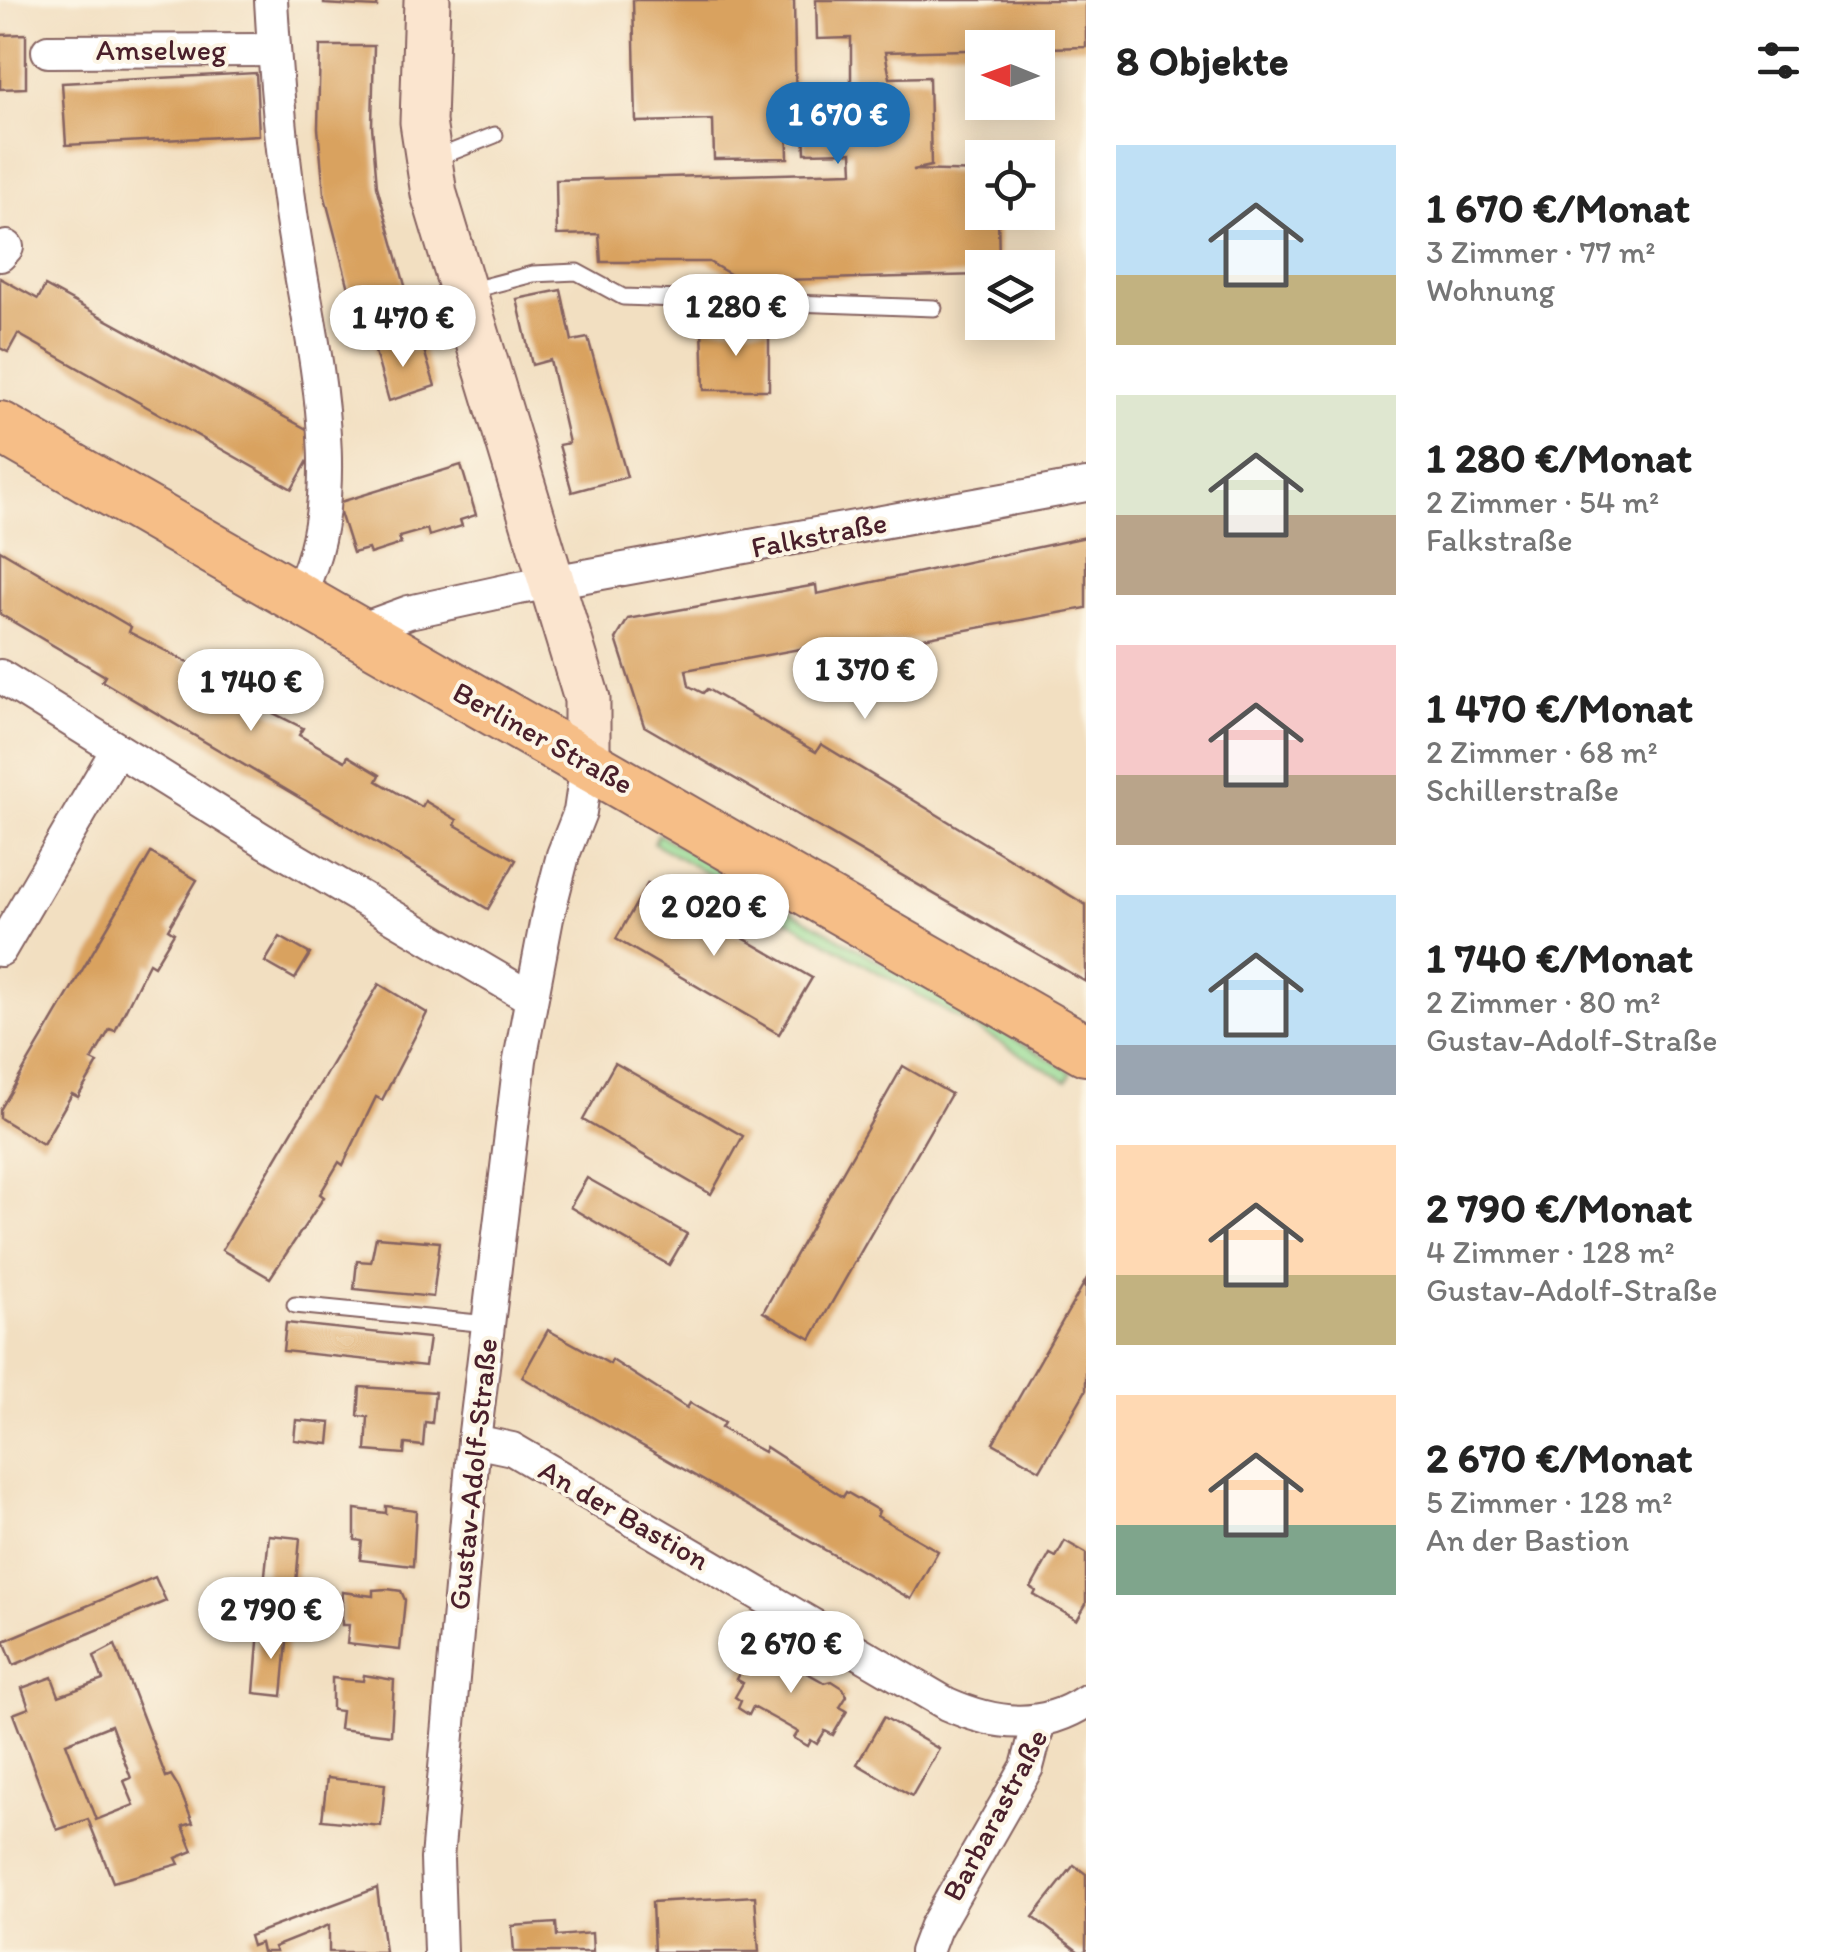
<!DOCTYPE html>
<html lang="de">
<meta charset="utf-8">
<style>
:root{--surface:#fff;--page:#f2f2f2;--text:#222;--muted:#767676;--accent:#1f6fb2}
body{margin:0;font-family:Itim,sans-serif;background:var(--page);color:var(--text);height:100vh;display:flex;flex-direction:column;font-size:38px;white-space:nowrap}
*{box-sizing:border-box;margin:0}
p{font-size:32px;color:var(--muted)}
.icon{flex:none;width:55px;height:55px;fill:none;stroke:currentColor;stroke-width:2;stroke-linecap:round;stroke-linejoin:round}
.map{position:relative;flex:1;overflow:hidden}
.sheet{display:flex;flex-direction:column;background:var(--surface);width:750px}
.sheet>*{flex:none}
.needle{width:65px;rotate:271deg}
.buttons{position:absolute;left:965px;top:30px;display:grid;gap:20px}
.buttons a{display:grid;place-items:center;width:90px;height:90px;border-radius:0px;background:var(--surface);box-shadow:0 5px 25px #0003;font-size:50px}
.price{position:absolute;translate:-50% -85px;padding:0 22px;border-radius:35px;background:#fff;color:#222;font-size:32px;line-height:65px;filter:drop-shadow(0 2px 5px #0008)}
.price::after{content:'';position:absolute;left:50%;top:60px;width:30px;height:22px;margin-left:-15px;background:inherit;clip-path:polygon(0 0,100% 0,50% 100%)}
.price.selected{background:var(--accent);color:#fff}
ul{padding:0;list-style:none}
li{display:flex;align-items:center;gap:30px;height:250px;padding:0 30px}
li span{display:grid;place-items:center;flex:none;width:280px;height:200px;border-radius:0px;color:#555}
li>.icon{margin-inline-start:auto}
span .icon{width:120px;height:120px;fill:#fffc;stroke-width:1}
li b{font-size:42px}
h2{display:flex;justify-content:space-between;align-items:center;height:120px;padding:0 30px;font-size:42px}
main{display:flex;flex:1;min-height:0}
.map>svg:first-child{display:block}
.green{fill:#97dd95;stroke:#707e60;stroke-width:2.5}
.building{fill:#d9a25e;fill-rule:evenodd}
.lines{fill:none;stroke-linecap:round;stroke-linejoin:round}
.lane-casing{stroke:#856260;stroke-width:19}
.street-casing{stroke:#856260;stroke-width:36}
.secondary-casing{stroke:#856260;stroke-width:49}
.primary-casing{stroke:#856260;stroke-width:54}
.lane{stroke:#fff;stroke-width:15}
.street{stroke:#fff;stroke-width:32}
.secondary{stroke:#fbe5cf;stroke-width:45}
.primary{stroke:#f6be87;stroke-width:50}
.labels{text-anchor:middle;stroke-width:8;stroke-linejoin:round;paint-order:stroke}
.street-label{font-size:30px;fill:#4a1f2b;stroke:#fcf5e5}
</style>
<main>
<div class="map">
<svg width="1086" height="1952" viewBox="0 0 1086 1952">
<rect width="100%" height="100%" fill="#fcf5e5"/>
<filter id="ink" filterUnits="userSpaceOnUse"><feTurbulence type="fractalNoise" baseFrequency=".01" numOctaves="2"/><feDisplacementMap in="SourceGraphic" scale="20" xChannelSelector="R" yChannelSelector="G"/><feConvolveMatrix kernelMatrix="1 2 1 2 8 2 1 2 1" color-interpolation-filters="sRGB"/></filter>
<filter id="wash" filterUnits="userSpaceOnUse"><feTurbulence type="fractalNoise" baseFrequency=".0048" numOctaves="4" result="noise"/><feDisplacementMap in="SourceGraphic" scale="40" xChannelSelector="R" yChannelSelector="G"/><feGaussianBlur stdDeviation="2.25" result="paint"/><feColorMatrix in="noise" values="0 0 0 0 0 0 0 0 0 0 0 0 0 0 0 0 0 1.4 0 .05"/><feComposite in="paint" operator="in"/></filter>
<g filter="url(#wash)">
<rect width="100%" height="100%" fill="#f2dfc1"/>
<polygon class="green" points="658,834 1072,1072 1067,1081 654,843"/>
<g id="blocks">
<g class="building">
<polygon points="324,0 378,0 377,7 324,4"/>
<polygon points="633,0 794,0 796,116 787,116 788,158 714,159 713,120 636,122"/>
<polygon points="816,0 1086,0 1086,47 885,52 890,78 929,77 931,166 913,170 982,172 982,212 998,212 999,268 982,268 982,275 742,281 709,262 601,262 599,234 557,235 556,180 853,172 852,152 805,153 804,130 836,129 835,100 851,100 851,38 817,39"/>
<polygon points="26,34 26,88 0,89 0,35"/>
<polygon points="320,46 374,46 372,126 377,186 411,307 358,323 324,193 318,128"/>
<polygon points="256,73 259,135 66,145 62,83"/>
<polygon points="0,278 38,299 45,286 321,437 292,489 18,334 8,352 0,348"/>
<polygon points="561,290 572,341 588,338 627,477 572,492 559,445 569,443 550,360 532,365 517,299"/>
<polygon points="702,327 769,328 769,390 704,390"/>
<polygon points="404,339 408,351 423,347 435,386 389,401 374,348"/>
<polygon points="461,465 476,515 460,520 462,526 429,536 427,529 399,537 401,544 370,554 368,549 353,553 337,503"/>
<polygon points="1086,537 1086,608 825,656 821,645 686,670 689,686 703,693 707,689 816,752 821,744 1086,905 1086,982 644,726 616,639 628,619 816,585 817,594"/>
<polygon points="0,550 131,627 129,632 228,683 225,689 303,728 299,735 345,761 348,756 380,775 377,781 422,807 425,801 457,820 455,825 516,860 488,909 102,681 105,676 0,614"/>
<polygon points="151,853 197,880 168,929 174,933 154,966 149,963 115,1031 110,1029 92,1060 98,1063 78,1097 72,1094 43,1144 0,1118 0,1110"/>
<polygon points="648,883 812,978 779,1034 616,939"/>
<polygon points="280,937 310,954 295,979 265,962"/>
<polygon points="379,984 427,1013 382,1100 376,1097 343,1165 339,1162 320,1194 324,1197 270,1278 222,1250"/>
<polygon points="615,1063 743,1136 711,1194 583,1120"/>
<polygon points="903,1066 951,1094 811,1339 763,1312"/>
<polygon points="587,1178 687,1234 669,1265 570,1207"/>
<polygon points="376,1237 440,1242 433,1297 354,1289 357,1261 371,1262"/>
<polygon points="1086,1280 1086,1390 1040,1470 993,1443"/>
<polygon points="286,1323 429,1338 425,1366 283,1351"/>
<polygon points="548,1330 610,1364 612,1360 687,1408 690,1403 724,1423 721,1428 764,1452 766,1447 843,1497 846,1492 879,1511 877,1516 938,1551 911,1599 522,1377"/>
<polygon points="360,1387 435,1392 432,1423 425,1422 423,1446 405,1444 404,1454 366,1451 368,1417 358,1416"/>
<polygon points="296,1420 331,1423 329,1444 294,1440"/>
<polygon points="386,1506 416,1510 413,1566 360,1560 362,1541 355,1540 355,1509 386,1513"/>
<polygon points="269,1535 300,1538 293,1617 261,1614"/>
<polygon points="1065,1541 1086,1553 1086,1604 1077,1620 1034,1595 1036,1591 1031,1588 1050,1554 1056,1557"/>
<polygon points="155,1577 166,1601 14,1665 4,1641"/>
<polygon points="387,1589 401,1591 405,1600 400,1650 347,1644 349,1625 342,1625 342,1592 373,1596 373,1590"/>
<polygon points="259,1629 288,1631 282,1696 254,1693"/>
<path d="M115,1645l51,132 5,-2 8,13 14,35 -10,3 10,25 -17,7 3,6 -66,18 -25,-63 -31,11 -44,-116 16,-6 -7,-20 30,-11 7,19 44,-16 -9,-24zM111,1725l20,53 -7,3 10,24 -38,15 -30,-77z"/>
<polygon points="764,1648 774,1648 784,1654 784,1660 825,1683 832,1681 843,1688 847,1696 840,1707 847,1711 833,1735 825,1731 817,1744 811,1740 808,1746 794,1738 798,1732 777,1720 753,1707 749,1715 738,1708 741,1701 735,1697 743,1683 736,1679 751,1653 758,1658"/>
<polygon points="364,1675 394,1680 391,1735 339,1729 341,1711 332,1710 332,1678 363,1681"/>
<polygon points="884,1717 939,1749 912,1796 857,1764"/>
<polygon points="327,1778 385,1784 381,1826 322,1820"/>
<polygon points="1074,1865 1086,1874 1086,1952 1079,1952 1033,1917"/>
<polygon points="377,1888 385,1952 329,1952 329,1925 274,1947 276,1952 262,1952 260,1943 252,1946 249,1936"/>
<polygon points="755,1896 759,1952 654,1952 652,1902"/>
<polygon points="556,1923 557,1936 592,1933 593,1952 514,1952 512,1926"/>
</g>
</g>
</g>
<g filter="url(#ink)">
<use href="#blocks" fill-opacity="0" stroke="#856260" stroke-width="2.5"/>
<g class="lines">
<g class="lane-casing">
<g id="lane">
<polyline points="434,159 495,135"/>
<polyline points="468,291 533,274 577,272 623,297 934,308"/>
<polyline points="295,1305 488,1324"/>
</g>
</g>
<g class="street-casing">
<g id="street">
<path d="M271,0c4,71 10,143 20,213 15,112 65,278 6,384"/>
<polyline points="48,51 274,50"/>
<polyline points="0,255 7,247"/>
<polyline points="357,631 409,612 519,588 1086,485"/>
<polyline points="0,676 263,840 531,998"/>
<polyline points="0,950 117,750"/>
<path d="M474,1441l38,8 435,255c48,21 94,27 139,-3"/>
<polyline points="440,1952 437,1859 474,1441 520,1060 547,918 563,855 580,812 587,764"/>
<polyline points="926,1952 935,1928 1027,1767 1039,1722"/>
</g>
</g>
<g class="secondary-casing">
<polyline id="secondary" points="427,0 423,122 434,194 587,699 587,764"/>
</g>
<g class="primary-casing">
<polyline id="primary" points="0,427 1086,1050"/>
</g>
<use href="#lane" class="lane"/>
<use href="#street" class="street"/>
<use href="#secondary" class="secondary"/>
<use href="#primary" class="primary"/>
</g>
</g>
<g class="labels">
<g class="street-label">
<text x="161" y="60">Amselweg</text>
<text transform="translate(819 535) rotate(-11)" y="10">Falkstraße</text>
<text transform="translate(543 738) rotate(29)" y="10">Berliner Straße</text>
<text transform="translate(473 1474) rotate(-84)" y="10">Gustav-Adolf-Straße</text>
<text transform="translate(624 1515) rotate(30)" y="10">An der Bastion</text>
<text transform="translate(995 1815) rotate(-62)" y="10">Barbarastraße</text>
</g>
</g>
</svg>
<div class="buttons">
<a><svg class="needle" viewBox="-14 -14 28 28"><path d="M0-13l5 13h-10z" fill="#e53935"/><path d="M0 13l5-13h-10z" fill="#767676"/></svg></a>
<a><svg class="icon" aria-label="locate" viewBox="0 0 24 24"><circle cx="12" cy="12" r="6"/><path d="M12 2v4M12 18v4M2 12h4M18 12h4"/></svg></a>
<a><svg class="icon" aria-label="layers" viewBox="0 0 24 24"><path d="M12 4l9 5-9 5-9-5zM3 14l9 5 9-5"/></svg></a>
</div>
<b class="price selected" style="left:838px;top:167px">1 670 €</b>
<b class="price" style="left:736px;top:359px">1 280 €</b>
<b class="price" style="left:403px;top:370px">1 470 €</b>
<b class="price" style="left:865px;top:722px">1 370 €</b>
<b class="price" style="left:251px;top:734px">1 740 €</b>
<b class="price" style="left:714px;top:959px">2 020 €</b>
<b class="price" style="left:271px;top:1662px">2 790 €</b>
<b class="price" style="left:791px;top:1696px">2 670 €</b>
</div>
<section class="sheet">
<h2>8 Objekte<svg class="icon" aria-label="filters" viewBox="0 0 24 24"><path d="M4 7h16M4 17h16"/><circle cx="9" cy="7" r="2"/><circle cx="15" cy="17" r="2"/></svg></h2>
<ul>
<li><span style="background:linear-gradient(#bfe0f5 65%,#c2b280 0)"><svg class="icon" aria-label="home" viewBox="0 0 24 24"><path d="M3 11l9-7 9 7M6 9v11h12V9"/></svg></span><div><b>1 670 €/Monat</b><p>3 Zimmer · 77 m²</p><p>Wohnung</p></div></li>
<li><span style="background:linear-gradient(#dfe7d0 60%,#b9a48a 0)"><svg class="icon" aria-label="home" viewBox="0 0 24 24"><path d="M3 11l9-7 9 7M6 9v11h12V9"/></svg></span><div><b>1 280 €/Monat</b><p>2 Zimmer · 54 m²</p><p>Falkstraße</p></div></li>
<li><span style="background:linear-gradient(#f6c9c9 65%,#b9a48a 0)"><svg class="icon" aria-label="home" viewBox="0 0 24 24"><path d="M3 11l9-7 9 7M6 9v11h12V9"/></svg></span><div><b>1 470 €/Monat</b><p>2 Zimmer · 68 m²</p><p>Schillerstraße</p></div></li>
<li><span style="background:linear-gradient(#bfe0f5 75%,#9aa5b1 0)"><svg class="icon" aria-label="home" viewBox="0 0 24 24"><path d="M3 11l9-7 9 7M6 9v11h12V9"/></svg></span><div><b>1 740 €/Monat</b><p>2 Zimmer · 80 m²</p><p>Gustav-Adolf-Straße</p></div></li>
<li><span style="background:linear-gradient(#ffd9b3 65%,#c2b280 0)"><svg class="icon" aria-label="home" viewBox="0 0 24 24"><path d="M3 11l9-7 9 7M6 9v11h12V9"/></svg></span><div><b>2 790 €/Monat</b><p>4 Zimmer · 128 m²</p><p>Gustav-Adolf-Straße</p></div></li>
<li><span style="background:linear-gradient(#ffd9b3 65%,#7fa58c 0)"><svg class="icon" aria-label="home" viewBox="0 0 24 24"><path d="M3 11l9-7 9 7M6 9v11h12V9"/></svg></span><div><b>2 670 €/Monat</b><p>5 Zimmer · 128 m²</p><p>An der Bastion</p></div></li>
</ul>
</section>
</main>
